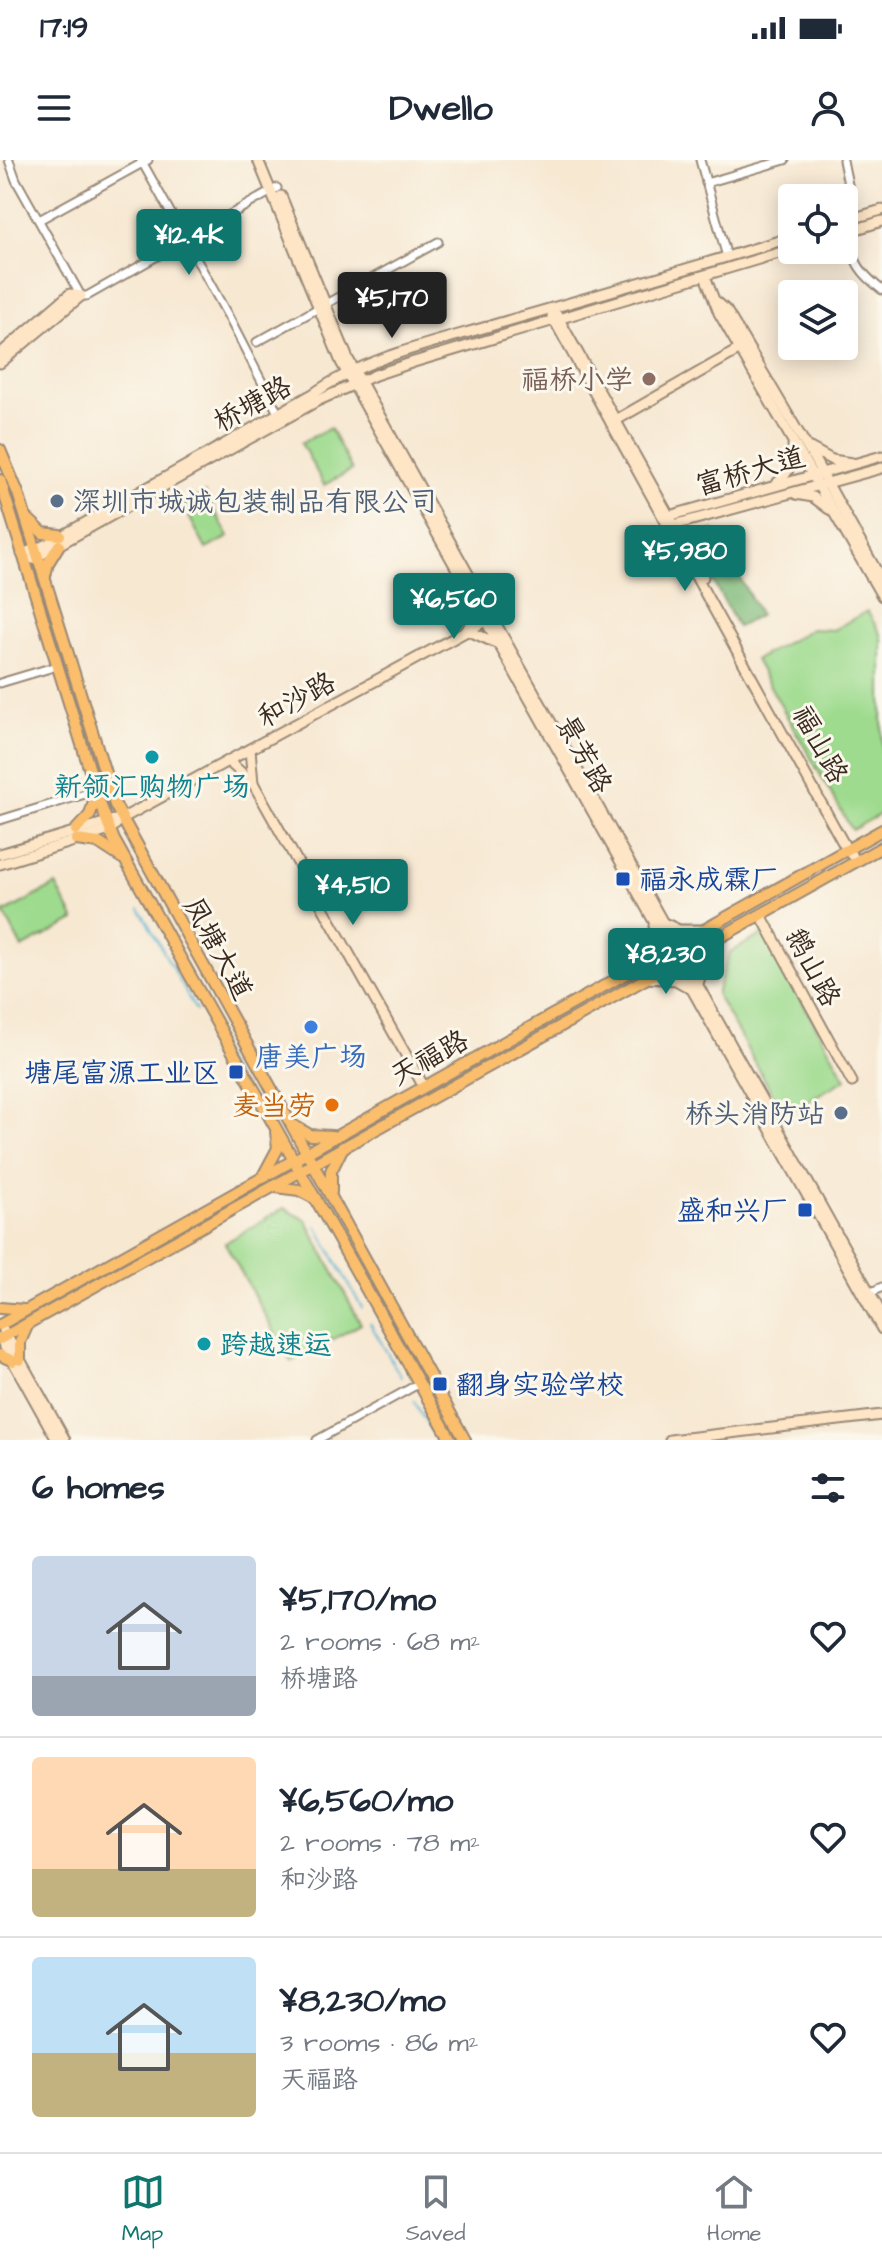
<!DOCTYPE html>
<meta charset="utf-8">
<style>
:root{--surface:#fff;--page:#f2f2f3;--text:#1f2937;--muted:#747a83;--line:#e0e1e3;--accent:#0f766e}
body{margin:0;font-family:"Architects Daughter","LXGW WenKai TC",sans-serif;background:var(--page);color:var(--text);height:100vh;display:flex;flex-direction:column;font-size:30px;white-space:nowrap}
*{box-sizing:border-box;margin:0}
p{font-size:26px;color:var(--muted)}
.icon{flex:none;width:44px;height:44px;fill:none;stroke:currentColor;stroke-width:2;stroke-linecap:round;stroke-linejoin:round}
.map{position:relative;height:1280px;overflow:hidden}
.drawer{display:flex;flex-direction:column;background:var(--surface);flex:1}
.drawer>*{flex:none}
.controls{position:absolute;left:778px;top:24px;display:grid;gap:16px}
.controls a{display:grid;place-items:center;width:80px;height:80px;border-radius:8px;background:var(--surface);box-shadow:0 4px 20px #0003;font-size:40px}
.price{position:absolute;translate:-50% -68px;padding:0 18px;border-radius:8px;background:var(--accent);color:#fff;font-size:26px;line-height:52px;filter:drop-shadow(0 2px 4px #0008)}
.price::after{content:'';position:absolute;left:50%;top:48px;width:24px;height:18px;margin-left:-12px;background:inherit;clip-path:polygon(0 0,100% 0,50% 100%)}
.price.current{background:#222;color:#fff}
ul{padding:0;list-style:none}
li{display:flex;align-items:center;gap:24px;height:200px;padding:0 32px}
li+li{border-top:2px solid var(--line)}
li span{display:grid;place-items:center;flex:none;width:224px;height:160px;border-radius:8px;color:#555}
li>.icon{margin-inline-start:auto}
span .icon{width:96px;height:96px;fill:#fffc;stroke-width:1}
li b{font-size:34px}
h2{display:flex;justify-content:space-between;align-items:center;height:96px;padding:0 32px;font-size:34px}
.status{display:flex;justify-content:space-between;align-items:center;height:56px;padding:0 40px;background:var(--surface);direction:ltr}
.status svg{height:22px;fill:currentColor}
header{display:flex;justify-content:space-between;align-items:center;height:104px;padding:0 32px;background:var(--surface);font-size:36px;font-weight:700}
.dock{display:flex;justify-content:space-around;align-items:center;height:112px;border-top:2px solid var(--line);background:var(--surface);font-size:22px;color:var(--muted)}
.dock a{display:grid;justify-items:center;gap:4px}
.dock .current{color:var(--accent)}
.map>svg:first-child{display:block}
.green{fill:#9fdb8f;stroke:#6d8256;stroke-width:2}
.forest{fill:#7fbb7a;stroke:#5d724c;stroke-width:2}
.lines{fill:none;stroke-linecap:round;stroke-linejoin:round}
.stream{stroke:#56b2d4;stroke-width:2}
.street-casing{stroke:#998978;stroke-width:11}
.secondary-casing{stroke:#998978;stroke-width:13}
.primary-casing{stroke:#998978;stroke-width:14}
.street{stroke:#fff;stroke-width:7}
.secondary{stroke:#fde5c5;stroke-width:9}
.primary{stroke:#fabe6d;stroke-width:10}
.education-dot{fill:#8d6e63;stroke:#fbf7ec;stroke-width:3}
.service-dot{fill:#5c6f8a;stroke:#fbf7ec;stroke-width:3}
.culture-dot{fill:#0f9aa8;stroke:#fbf7ec;stroke-width:3}
.transit-dot{fill:#1a4fb4;stroke:#fbf7ec;stroke-width:3}
.shop-dot{fill:#3f7fe0;stroke:#fbf7ec;stroke-width:3}
.food-dot{fill:#e8710a;stroke:#fbf7ec;stroke-width:3}
.labels{text-anchor:middle;stroke-width:6;stroke-linejoin:round;paint-order:stroke}
.education-label{font-size:28px;fill:#785e54;stroke:#fbf7ec;text-anchor:end}
.street-label{font-size:28px;fill:#3b2a1e;stroke:#fbf7ec}
.service-label{font-size:28px;fill:#4e5e75;stroke:#fbf7ec;text-anchor:start}
.culture-label{font-size:28px;fill:#0d838f;stroke:#fbf7ec}
.transit-label{font-size:28px;fill:#164399;stroke:#fbf7ec;text-anchor:start}
.shop-label{font-size:28px;fill:#366cbe;stroke:#fbf7ec}
.food-label{font-size:28px;fill:#c56008;stroke:#fbf7ec;text-anchor:end}
</style>
<div class="status"><b>17:19</b><svg viewBox="0 0 49 12"><path d="M0 12V9h3v3zM5 12V6h3v6zM10 12V3h3v9zM15 12V0h3v12zM26 1h20v11H26zM47 4h2v5h-2z"/></svg></div>
<header><svg class="icon" aria-label="menu" viewBox="0 0 24 24"><path d="M4 6h16M4 12h16M4 18h16"/></svg>Dwello<svg class="icon" aria-label="person" viewBox="0 0 24 24"><circle cx="12" cy="8" r="4"/><path d="M4 21q1-7 8-7t8 7"/></svg></header>
<div class="map">
<svg width="882" height="1280" viewBox="0 0 882 1280">
<rect width="100%" height="100%" fill="#fbf7ec"/>
<filter id="ink" filterUnits="userSpaceOnUse"><feTurbulence type="fractalNoise" baseFrequency=".0125" numOctaves="2"/><feDisplacementMap in="SourceGraphic" scale="16" xChannelSelector="R" yChannelSelector="G"/><feConvolveMatrix kernelMatrix="1 2 1 2 8 2 1 2 1" color-interpolation-filters="sRGB"/></filter>
<filter id="wash" filterUnits="userSpaceOnUse"><feTurbulence type="fractalNoise" baseFrequency=".006" numOctaves="4" result="noise"/><feDisplacementMap in="SourceGraphic" scale="32" xChannelSelector="R" yChannelSelector="G"/><feGaussianBlur stdDeviation="1.8" result="paint"/><feColorMatrix in="noise" values="0 0 0 0 0 0 0 0 0 0 0 0 0 0 0 0 0 1.4 0 .05"/><feComposite in="paint" operator="in"/></filter>
<g filter="url(#wash)">
<rect width="100%" height="100%" fill="#f7e8d2"/>
<g class="green">
<polygon points="330,268 352,310 324,325 301,283"/>
<polygon points="205,333 229,377 206,389 183,345"/>
<polygon points="867,451 882,476 882,653 852,670 755,500 811,469 833,470"/>
<polygon points="56,725 75,760 22,788 4,753"/>
<polygon points="764,774 846,919 784,954 716,834 730,792"/>
<polygon points="284,1048 306,1060 361,1164 291,1202 225,1083"/>
</g>
<polygon class="forest" points="714,370 760,455 738,467 693,385 698,374"/>
<g class="lines">
<g class="stream">
<polyline points="140,749 196,851"/>
<polyline points="219,891 264,972"/>
<polyline points="316,1065 362,1148"/>
<polyline points="370,1163 401,1217"/>
<polyline points="414,1241 436,1280"/>
</g>
</g>
</g>
<g filter="url(#ink)">
<g class="lines">
<g class="street-casing">
<g id="street">
<polyline points="9,0 16,20 81,136"/>
<polyline points="141,0 227,154 278,253"/>
<polyline points="700,0 727,97"/>
<path d="M843,0c3,17 8,34 9,51 4,41 -8,49 30,79"/>
<polyline points="706,23 785,0"/>
<polyline points="39,60 148,0"/>
<polyline points="81,136 87,136 277,28"/>
<polyline points="257,182 438,82"/>
<polyline points="0,523 57,506"/>
<polyline points="0,660 85,634"/>
<polyline points="870,1133 882,1127"/>
<polyline points="317,1280 420,1223"/>
</g>
</g>
<g class="secondary-casing">
<g id="secondary">
<polyline points="258,0 341,202 882,1169"/>
<polyline points="281,36 348,199 882,1155"/>
<polyline points="844,61 882,50"/>
<polyline points="844,73 882,61"/>
<polyline points="705,116 719,153 882,436"/>
<polyline points="717,142 726,150 814,299 882,421"/>
<polyline points="556,154 703,417"/>
<polyline points="552,156 847,690 857,701"/>
<polyline points="0,194 70,134 81,136"/>
<polyline points="0,203 81,136"/>
<polyline points="611,263 740,189"/>
<polyline points="810,288 832,300 852,303"/>
<path d="M776,324c13,-11 18,-22 17,-39"/>
<polyline points="796,334 813,337 829,349"/>
<polyline points="667,360 669,356 882,296"/>
<polyline points="669,363 674,365 882,308"/>
<path d="M22,394l24,-9 267,-151c54,-38 125,-52 187,-71 98,-28 195,-56 292,-86"/>
<polyline points="33,399 317,241 375,215 414,202 792,89"/>
<polyline points="476,444 476,451 467,470 496,483"/>
<polyline points="250,589 253,623"/>
<polyline points="228,601 253,623 424,927"/>
<polyline points="0,694 114,660"/>
<polyline points="0,704 110,670 121,659 489,459"/>
<polyline points="761,755 852,922"/>
<polyline points="666,764 679,770 702,770"/>
<path d="M640,806c9,-15 16,-24 14,-41"/>
<polyline points="648,818 676,820 690,828"/>
<polyline points="699,821 703,797 716,781"/>
<polyline points="4,1171 65,1280"/>
<polyline points="0,1178 57,1280"/>
<polyline points="670,1280 882,1255"/>
</g>
</g>
<g class="primary-casing">
<g id="primary">
<polyline points="0,290 18,333 115,645 465,1280"/>
<polyline points="0,320 101,646 114,680 451,1280"/>
<polyline points="28,359 43,373 60,375"/>
<polyline points="45,416 48,403 59,385"/>
<polyline points="76,670 90,655 96,635"/>
<polyline points="76,680 99,683 122,698"/>
<polyline points="291,964 310,975 332,976"/>
<polyline points="263,1016 278,988 276,972"/>
<polyline points="275,1027 299,1030 316,1039"/>
<polyline points="331,1032 331,1011 343,987"/>
<polyline points="0,1148 24,1150"/>
<polyline points="0,1165 882,670"/>
<polyline points="0,1179 882,687"/>
<polyline points="0,1195 13,1201"/>
<polyline points="20,1200 20,1182 28,1164"/>
</g>
</g>
<use href="#street" class="street"/>
<use href="#secondary" class="secondary"/>
<use href="#primary" class="primary"/>
</g>
</g>
<circle class="education-dot" cx="649" cy="219" r="8"/>
<g class="service-dot">
<circle cx="57" cy="341" r="8"/>
<circle cx="841" cy="953" r="8"/>
</g>
<g class="culture-dot">
<circle cx="152" cy="597" r="8"/>
<circle cx="204" cy="1184" r="8"/>
</g>
<g class="transit-dot">
<rect x="615" y="711" width="16" height="16" rx="4"/>
<rect x="228" y="904" width="16" height="16" rx="4"/>
<rect x="797" y="1042" width="16" height="16" rx="4"/>
<rect x="432" y="1216" width="16" height="16" rx="4"/>
</g>
<circle class="shop-dot" cx="311" cy="867" r="8"/>
<circle class="food-dot" cx="332" cy="945" r="8"/>
<g class="labels">
<g class="education-label">
<text x="633" y="229">福桥小学</text>
</g>
<g class="street-label">
<text transform="translate(252 243) rotate(-29)" y="10">桥塘路</text>
<text transform="translate(750 310) rotate(-16)" y="10">富桥大道</text>
<text transform="translate(296 539) rotate(-29)" y="10">和沙路</text>
<text transform="translate(821 584) rotate(61)" y="10">福山路</text>
<text transform="translate(585 594) rotate(61)" y="10">景芳路</text>
<text transform="translate(219 788) rotate(61)" y="10">凤塘大道</text>
<text transform="translate(814 807) rotate(62)" y="10">鹅山路</text>
<text transform="translate(429 897) rotate(-29)" y="10">天福路</text>
</g>
<g class="service-label">
<text x="73" y="351">深圳市城诚包装制品有限公司</text>
<text x="825" y="963" text-anchor="end">桥头消防站</text>
</g>
<g class="culture-label">
<text x="152" y="636">新领汇购物广场</text>
<text x="220" y="1194" text-anchor="start">跨越速运</text>
</g>
<g class="transit-label">
<text x="639" y="729">福永成霖厂</text>
<text x="220" y="922" text-anchor="end">塘尾富源工业区</text>
<text x="789" y="1060" text-anchor="end">盛和兴厂</text>
<text x="456" y="1234">翻身实验学校</text>
</g>
<g class="shop-label">
<text x="311" y="906">唐美广场</text>
</g>
<g class="food-label">
<text x="316" y="955">麦当劳</text>
</g>
</g>
</svg>
<div class="controls">
<a><svg class="icon" aria-label="locate" viewBox="0 0 24 24"><circle cx="12" cy="12" r="6"/><path d="M12 2v4M12 18v4M2 12h4M18 12h4"/></svg></a>
<a><svg class="icon" aria-label="layers" viewBox="0 0 24 24"><path d="M12 4l9 5-9 5-9-5zM3 14l9 5 9-5"/></svg></a>
</div>
<b class="price" style="left:189px;top:117px">¥12.4K</b>
<b class="price current" style="left:392px;top:180px">¥5,170</b>
<b class="price" style="left:685px;top:433px">¥5,980</b>
<b class="price" style="left:454px;top:481px">¥6,560</b>
<b class="price" style="left:353px;top:767px">¥4,510</b>
<b class="price" style="left:666px;top:836px">¥8,230</b>
</div>
<section class="drawer">
<h2>6 homes<svg class="icon" aria-label="filters" viewBox="0 0 24 24"><path d="M4 7h16M4 17h16"/><circle cx="9" cy="7" r="2"/><circle cx="15" cy="17" r="2"/></svg></h2>
<ul>
<li><span style="background:linear-gradient(#c9d6e8 75%,#9aa5b1 0)"><svg class="icon" aria-label="home" viewBox="0 0 24 24"><path d="M3 11l9-7 9 7M6 9v11h12V9"/></svg></span><div><b>¥5,170/mo</b><p>2 rooms · 68 m²</p><p>桥塘路</p></div><svg class="icon" aria-label="heart" viewBox="0 0 24 24"><path d="M12 20l-8-8c-3-5 5-10 8-4 3-6 11-1 8 4z"/></svg></li>
<li><span style="background:linear-gradient(#ffd9b3 70%,#c2b280 0)"><svg class="icon" aria-label="home" viewBox="0 0 24 24"><path d="M3 11l9-7 9 7M6 9v11h12V9"/></svg></span><div><b>¥6,560/mo</b><p>2 rooms · 78 m²</p><p>和沙路</p></div><svg class="icon" aria-label="heart" viewBox="0 0 24 24"><path d="M12 20l-8-8c-3-5 5-10 8-4 3-6 11-1 8 4z"/></svg></li>
<li><span style="background:linear-gradient(#bfe0f5 60%,#c2b280 0)"><svg class="icon" aria-label="home" viewBox="0 0 24 24"><path d="M3 11l9-7 9 7M6 9v11h12V9"/></svg></span><div><b>¥8,230/mo</b><p>3 rooms · 86 m²</p><p>天福路</p></div><svg class="icon" aria-label="heart" viewBox="0 0 24 24"><path d="M12 20l-8-8c-3-5 5-10 8-4 3-6 11-1 8 4z"/></svg></li>
</ul>
</section>
<nav class="dock">
<a class="current"><svg class="icon" aria-label="map" viewBox="0 0 24 24"><path d="M3 6l6-2 6 2 6-2v14l-6 2-6-2-6 2zM9 4v14M15 6v14"/></svg>Map</a>
<a><svg class="icon" aria-label="saved" viewBox="0 0 24 24"><path d="M7 4h10v16l-5-4-5 4z"/></svg>Saved</a>
<a><svg class="icon" aria-label="home" viewBox="0 0 24 24"><path d="M3 11l9-7 9 7M6 9v11h12V9"/></svg>Home</a>
</nav>
